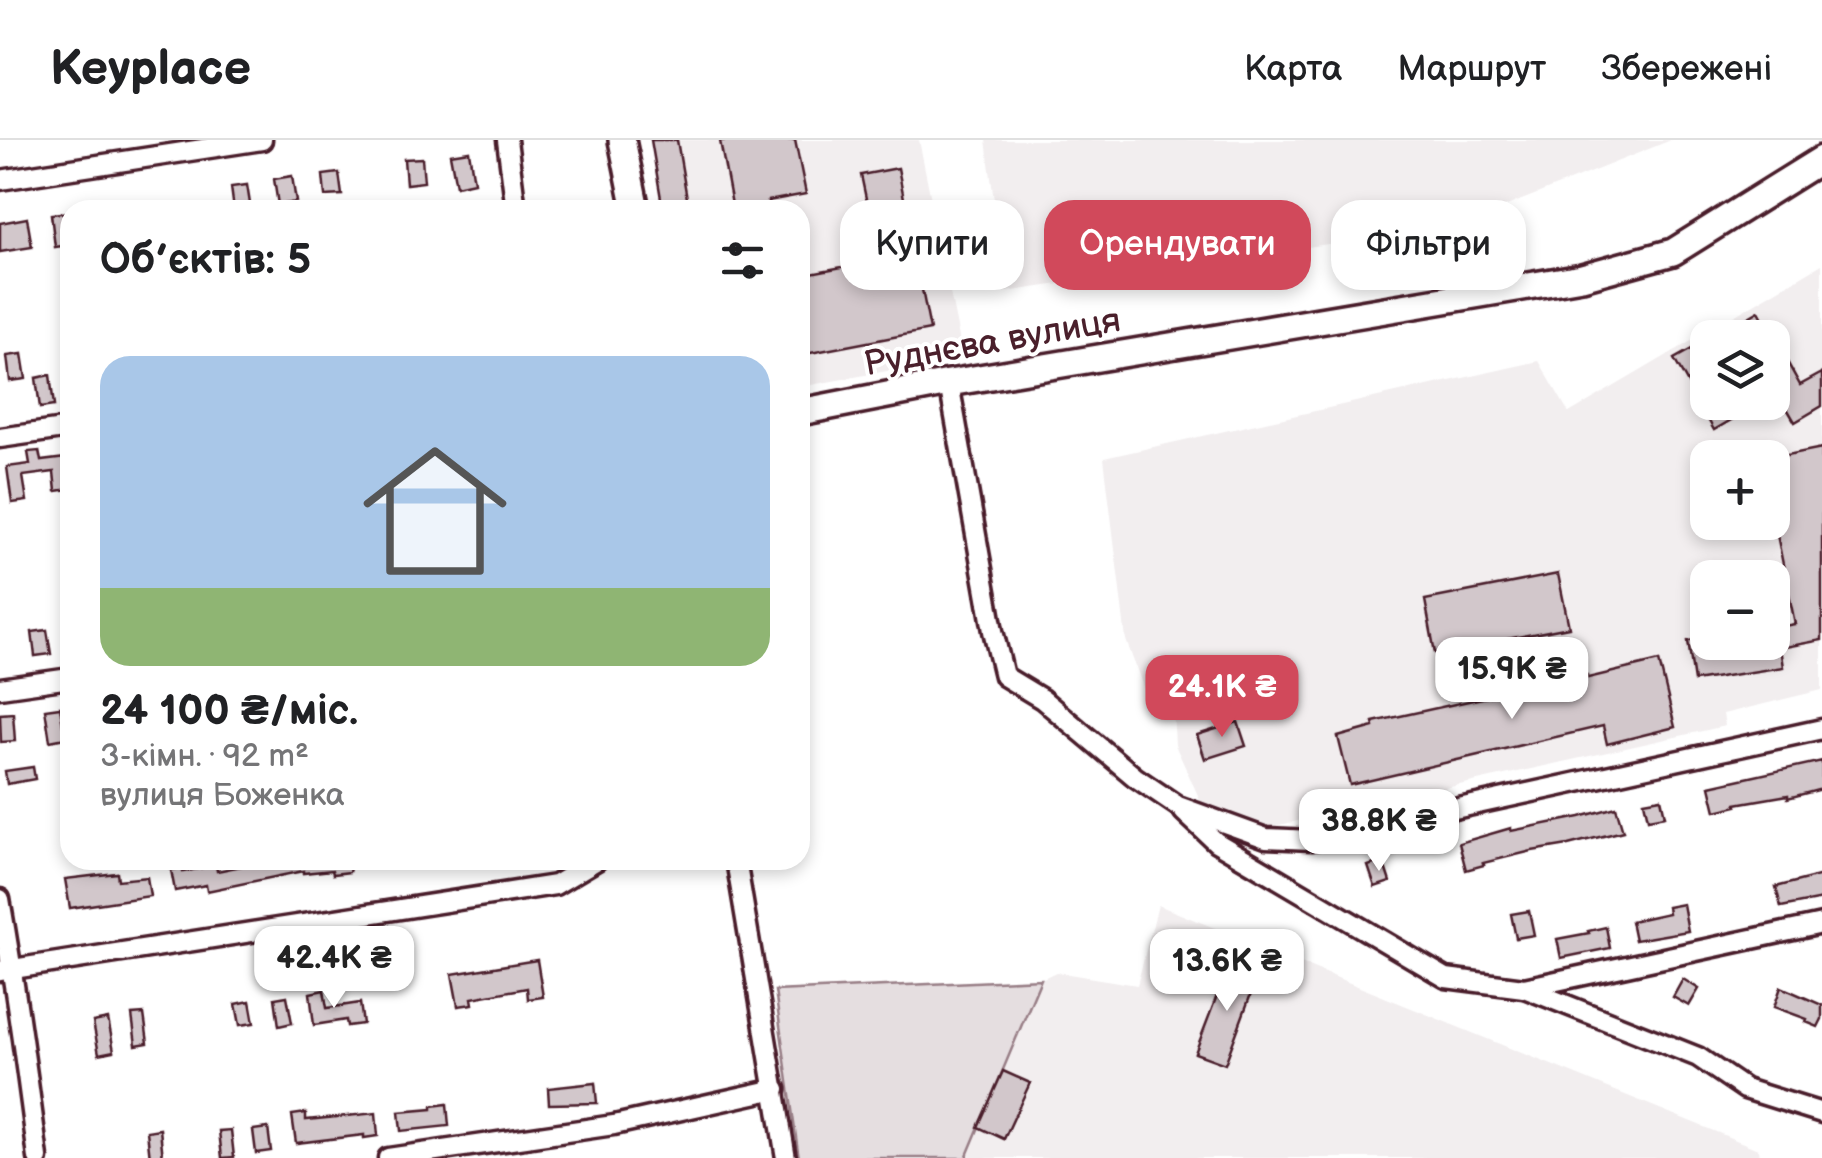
<!DOCTYPE html>
<html lang="uk">
<meta charset="utf-8">
<style>
:root{--surface:#fff;--page:#f2f2f2;--text:#202124;--muted:#757577;--line:#e0e0e0;--accent:#d1495b}
body{margin:0;font-family:"Balsamiq Sans",sans-serif;background:var(--page);color:var(--text);height:100vh;display:flex;flex-direction:column;font-size:38px;white-space:nowrap}
*{box-sizing:border-box;margin:0}
p{font-size:32px;color:var(--muted)}
.icon{flex:none;width:55px;height:55px;fill:none;stroke:currentColor;stroke-width:2;stroke-linecap:round;stroke-linejoin:round}
.map{position:relative;flex:1;overflow:hidden}
.details{position:absolute;left:60px;top:60px;width:750px;height:670px;display:flex;flex-direction:column;background:var(--surface);border-radius:30px;box-shadow:0 5px 15px #0003}
.details>*{flex:none}
.top-card{position:absolute;left:840px;top:60px;width:830px;height:90px;display:flex;gap:20px}
.fabs{position:absolute;left:1690px;top:180px;display:grid;gap:20px}
.fabs a{display:grid;place-items:center;width:100px;height:100px;border-radius:20px;background:var(--surface);box-shadow:0 5px 15px #0003;font-size:50px}
.price{position:absolute;translate:-50% -85px;padding:0 22px;border-radius:20px;background:#fff;color:#222;font-size:32px;line-height:65px;filter:drop-shadow(0 2px 5px #0008)}
.price::after{content:'';position:absolute;left:50%;top:60px;width:30px;height:22px;margin-left:-15px;background:inherit;clip-path:polygon(0 0,100% 0,50% 100%)}
.price.active{background:var(--accent);color:#fff}
ul{padding:0;list-style:none}
li{display:grid;align-content:center;gap:20px;height:530px;padding:0 40px}
li span{display:grid;place-items:center;height:310px;border-radius:30px;color:#555}
li>.icon{margin-inline-start:auto}
span .icon{width:180px;height:180px;fill:#fffc;stroke-width:1}
li b{font-size:42px}
h2{display:flex;justify-content:space-between;align-items:center;height:120px;padding:0 40px;font-size:42px}
.pill{padding:0 35px;border-radius:30px;background:var(--surface);box-shadow:0 5px 15px #0003;font-size:35px;line-height:90px}
.pill.active{background:var(--accent);color:#fff}
header{display:flex;align-items:center;gap:60px;box-sizing:border-box;height:140px;padding:0 50px;background:var(--surface);border-bottom:2px solid var(--line)}
header strong{font-size:48px}
nav{display:flex;gap:55px;margin-inline-start:auto;font-size:35px}
.map>svg:first-child{display:block}
.built{fill:#f2eeef;fill-rule:evenodd}
.green{fill:#e5dee0;stroke:#987e86;stroke-width:2.5}
.building{fill:#d2c7cb;stroke:#4a1f2b;stroke-width:2.5}
.lines{fill:none;stroke-linecap:round;stroke-linejoin:round}
.street-casing{stroke:#4a1f2b;stroke-width:25}
.secondary-casing{stroke:#4a1f2b;stroke-width:32}
.street{stroke:#fff;stroke-width:18}
.secondary{stroke:#fff;stroke-width:25}
.labels{text-anchor:middle;stroke-width:8;stroke-linejoin:round;paint-order:stroke}
.street-label{font-size:35px;fill:#4a1f2b;stroke:#fff}
</style>
<header>
<strong>Keyplace</strong>
<nav><a>Карта</a><a>Маршрут</a><a>Збережені</a></nav>
</header>
<div class="map">
<svg width="1822" height="1018" viewBox="0 0 1822 1018">
<rect width="100%" height="100%" fill="#fff"/>
<filter id="ink" filterUnits="userSpaceOnUse"><feTurbulence type="fractalNoise" baseFrequency=".01" numOctaves="2"/><feDisplacementMap in="SourceGraphic" scale="20" xChannelSelector="R" yChannelSelector="G"/><feConvolveMatrix kernelMatrix="1 2 1 2 8 2 1 2 1" color-interpolation-filters="sRGB"/></filter>
<g filter="url(#ink)">
<g class="built">
<polygon points="651,0 919,0 963,217 800,247 800,70 664,70"/>
<polygon points="986,0 1671,0 1462,84 1006,152"/>
<path d="M1822,124v426l-99,24 2,12 -459,102 -64,-24 -27,-59 -2,-35 -20,4 -27,-74 -22,-182 435,-97 30,52zM1708,198h64v64h-64zM1708,318h64v64h-64zM1708,438h64v64h-64z"/>
<polygon points="1158,765 1758,1009 1759,1018 966,1018 1041,839 1056,832 1137,845"/>
</g>
<polygon class="green" points="1041,839 966,1018 799,1018 775,851"/>
<g class="building">
<polygon points="651,0 677,0 689,70 663,70"/>
<polygon points="727,0 795,0 806,54 768,61 770,70 733,70 720,1"/>
<polygon points="469,11 474,42 456,46 450,14"/>
<polygon points="422,18 424,42 406,44 404,19"/>
<polygon points="898,28 930,190 800,215 800,135 879,120 861,35"/>
<polygon points="339,33 342,55 325,56 323,35"/>
<polygon points="292,36 296,62 278,65 274,39"/>
<polygon points="247,45 251,70 234,70 231,47"/>
<polygon points="70,72 70,105 55,107 51,74"/>
<polygon points="27,78 32,107 0,112 0,83"/>
<polygon points="1759,171 1800,245 1822,233 1822,266 1795,282 1778,253 1772,256 1772,198 1713,198"/>
<polygon points="1708,200 1708,262 1762,262 1714,290 1674,219"/>
<polygon points="22,214 26,239 10,241 7,216"/>
<polygon points="50,235 54,266 40,268 36,238"/>
<polygon points="1822,308 1822,500 1780,508 1783,527 1694,541 1688,501 1708,498 1708,502 1772,502 1772,488 1795,484 1772,370 1772,318"/>
<polygon points="39,311 41,321 66,318 70,349 56,351 54,332 23,336 27,361 12,363 7,327 30,324 28,312"/>
<polygon points="1558,434 1569,487 1435,513 1425,460"/>
<polygon points="47,490 51,514 35,516 32,492"/>
<polygon points="1659,521 1675,587 1607,604 1603,586 1350,645 1338,597 1374,587 1373,582 1587,535 1588,538"/>
<polygon points="60,567 65,598 50,601 45,569"/>
<polygon points="13,573 15,601 1,602 0,574"/>
<polygon points="1238,582 1246,606 1205,619 1197,595"/>
<polygon points="1822,621 1822,649 1788,658 1788,655 1736,664 1737,666 1716,671 1710,646"/>
<polygon points="33,627 35,639 7,644 5,631"/>
<polygon points="1661,658 1665,676 1648,679 1644,661"/>
<polygon points="1616,667 1623,691 1568,705 1532,711 1483,723 1484,725 1466,730 1459,703 1511,688 1511,691 1580,677"/>
<polygon points="271,720 350,720 350,728 349,732 333,734 332,730 303,733 303,731 207,751 206,745 175,751 171,730 182,728 183,732 216,725 217,731"/>
<polygon points="1383,721 1390,742 1375,747 1368,726"/>
<polygon points="117,733 118,740 147,737 150,756 70,768 65,739"/>
<polygon points="1822,735 1822,759 1781,767 1776,747"/>
<polygon points="1683,764 1688,791 1635,800 1631,781 1668,773 1667,767"/>
<polygon points="1529,771 1534,795 1516,798 1511,774"/>
<polygon points="1606,787 1610,808 1561,818 1557,799 1589,793 1588,791"/>
<polygon points="537,820 543,857 528,859 527,848 472,858 473,864 458,866 452,834"/>
<polygon points="1229,824 1258,835 1225,924 1195,913"/>
<polygon points="1683,839 1699,849 1689,866 1673,857"/>
<polygon points="1781,847 1822,865 1822,879 1818,887 1806,882 1807,879 1774,867"/>
<polygon points="324,850 327,868 360,863 363,884 347,886 346,880 314,885 310,853"/>
<polygon points="287,856 292,883 279,886 275,858"/>
<polygon points="250,861 254,883 240,885 236,864"/>
<polygon points="144,874 148,903 136,905 132,875"/>
<polygon points="108,879 114,911 99,914 93,882"/>
<polygon points="1003,931 1030,943 1004,999 978,987"/>
<polygon points="595,943 597,963 549,964 548,948"/>
<polygon points="447,964 449,986 401,991 399,972 432,969 432,966"/>
<polygon points="306,973 306,980 376,973 378,996 364,998 364,995 296,1003 292,975"/>
<polygon points="268,988 271,1011 256,1013 253,990"/>
<polygon points="160,989 163,1018 150,1018 147,991"/>
<polygon points="231,990 234,1017 222,1018 219,991"/>
</g>
<g class="lines">
<g class="street-casing">
<g id="street">
<polyline points="507,0 516,70"/>
<polyline points="0,40 262,0"/>
<polyline points="949,243 993,491 1004,536 1042,559 1135,637 1178,666 1266,698 1312,700 1822,589"/>
<polyline points="0,298 70,288"/>
<polyline points="0,548 70,538"/>
<polyline points="1184,672 1216,702 1446,838 1524,848 1698,917 1745,949 1822,973"/>
<polyline points="736,720 786,1018"/>
<path d="M0,759c15,86 27,172 38,259"/>
<polyline points="0,831 555,745 597,720"/>
<polyline points="1524,848 1822,784"/>
<polyline points="388,1018 614,985 776,949"/>
</g>
</g>
<g class="secondary-casing">
<g id="secondary">
<polyline points="622,0 636,70"/>
<polyline points="800,272 949,243 1582,137 1673,112 1822,19"/>
</g>
</g>
<use href="#street" class="street"/>
<use href="#secondary" class="secondary"/>
</g>
</g>
<g class="labels">
<g class="street-label">
<text transform="translate(992 201) rotate(-10)" y="12">Руднєва вулиця</text>
</g>
</g>
</svg>
<div class="fabs">
<a><svg class="icon" aria-label="layers" viewBox="0 0 24 24"><path d="M12 4l9 5-9 5-9-5zM3 14l9 5 9-5"/></svg></a>
<a>+</a>
<a>−</a>
</div>
<b class="price" style="left:1512px;top:582px">15.9K ₴</b>
<b class="price active" style="left:1222px;top:600px">24.1K ₴</b>
<b class="price" style="left:1379px;top:734px">38.8K ₴</b>
<b class="price" style="left:334px;top:871px">42.4K ₴</b>
<b class="price" style="left:1227px;top:874px">13.6K ₴</b>
<div class="top-card">
<a class="pill">Купити</a>
<a class="pill active">Орендувати</a>
<a class="pill">Фільтри</a>
</div>
<section class="details">
<h2>Об’єктів: 5<svg class="icon" aria-label="filters" viewBox="0 0 24 24"><path d="M4 7h16M4 17h16"/><circle cx="9" cy="7" r="2"/><circle cx="15" cy="17" r="2"/></svg></h2>
<ul>
<li><span style="background:linear-gradient(#a9c7e8 75%,#8fb573 0)"><svg class="icon" aria-label="home" viewBox="0 0 24 24"><path d="M3 11l9-7 9 7M6 9v11h12V9"/></svg></span><div><b>24 100 ₴/міс.</b><p>3-кімн. · 92 m²</p><p>вулиця Боженка</p></div></li>
</ul>
</section>
</div>
